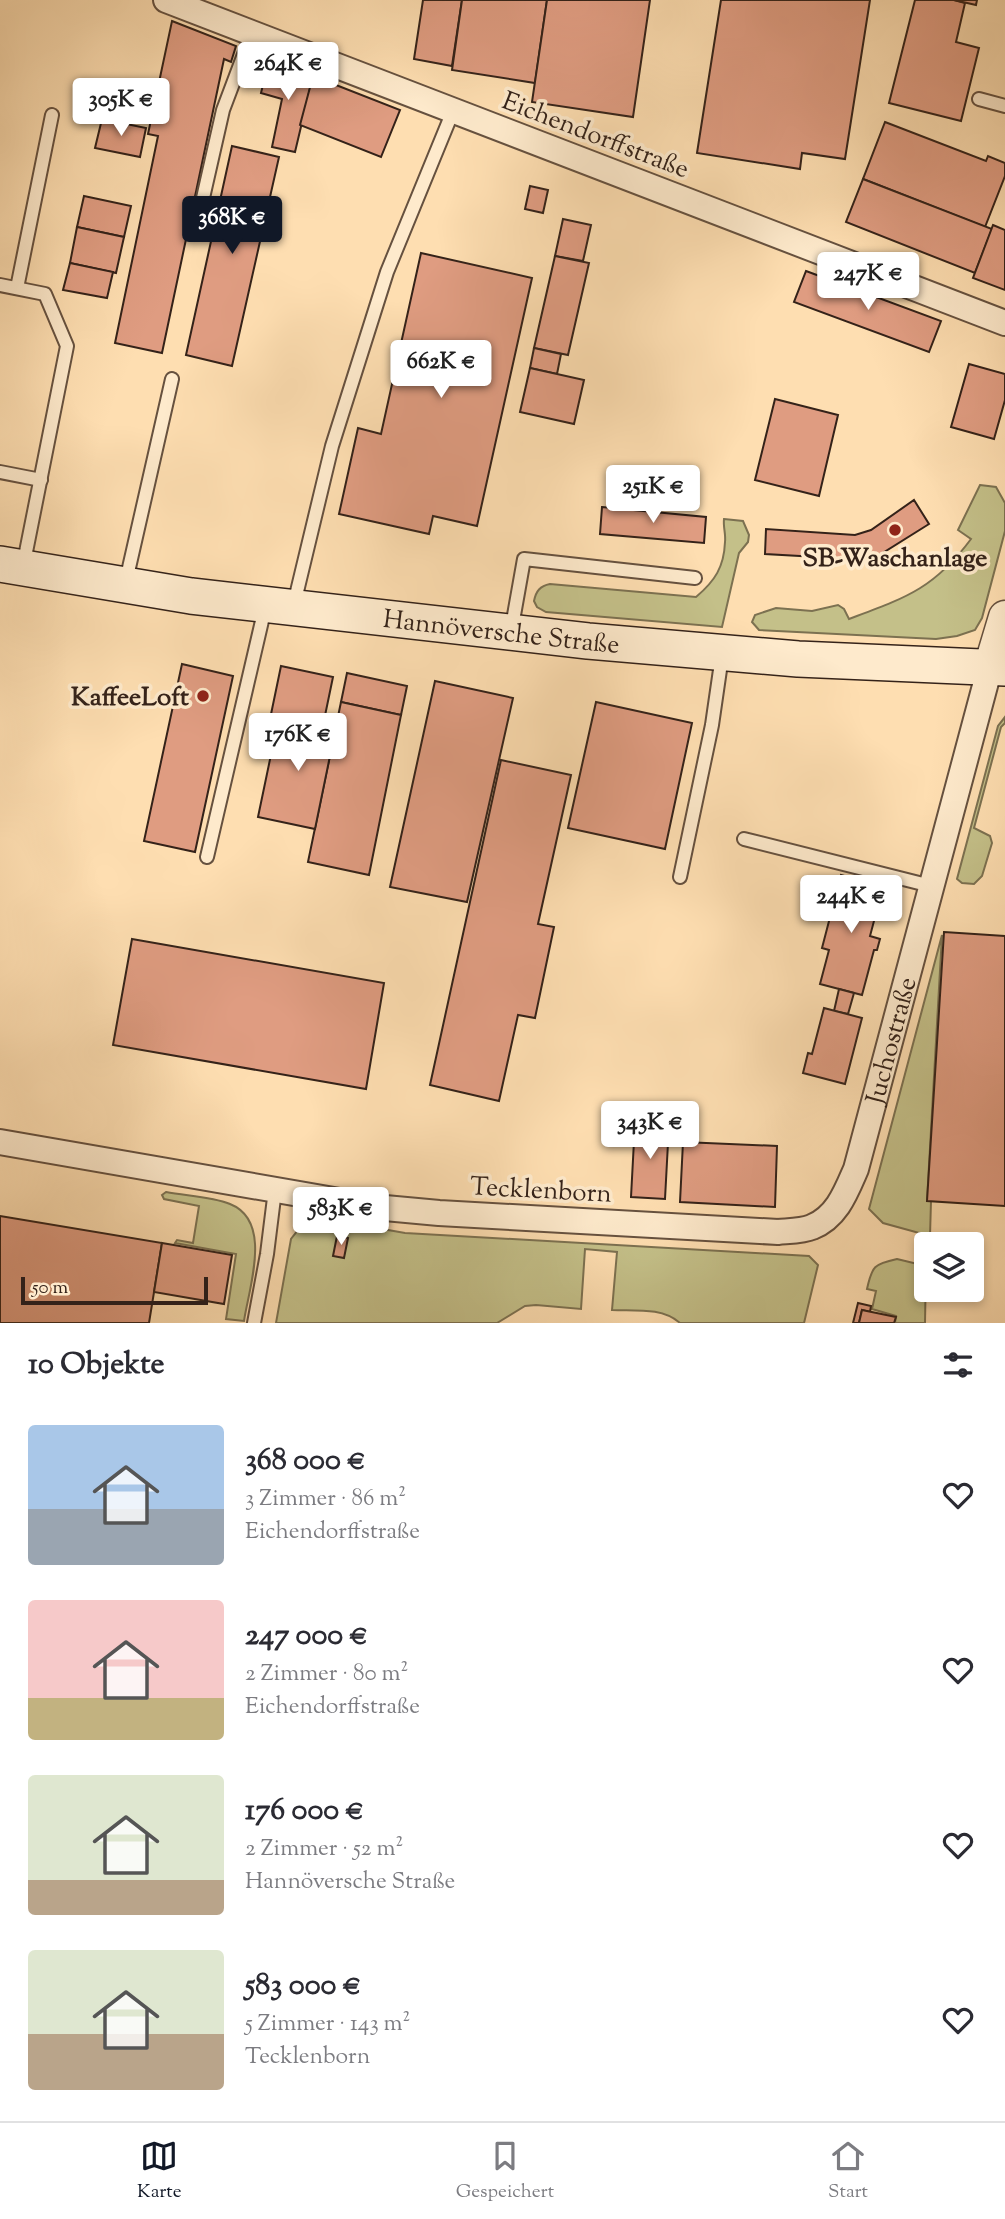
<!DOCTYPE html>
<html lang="de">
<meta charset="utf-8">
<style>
:root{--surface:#fff;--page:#f2f2f3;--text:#2b2b33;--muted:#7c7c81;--line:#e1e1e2;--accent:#111827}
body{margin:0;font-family:"Sorts Mill Goudy",serif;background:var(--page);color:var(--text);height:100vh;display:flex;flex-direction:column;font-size:26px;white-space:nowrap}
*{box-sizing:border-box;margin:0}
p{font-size:23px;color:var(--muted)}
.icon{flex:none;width:38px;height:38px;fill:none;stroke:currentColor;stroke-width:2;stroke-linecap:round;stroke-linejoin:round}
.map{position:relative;height:1323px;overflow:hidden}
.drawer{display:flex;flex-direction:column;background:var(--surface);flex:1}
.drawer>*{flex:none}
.fabs{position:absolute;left:914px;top:1232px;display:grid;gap:14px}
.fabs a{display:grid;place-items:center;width:70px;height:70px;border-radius:7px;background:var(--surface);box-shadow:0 4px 10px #0003;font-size:35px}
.scale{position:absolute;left:21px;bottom:18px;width:187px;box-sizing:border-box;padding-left:7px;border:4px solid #342219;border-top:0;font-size:19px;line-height:24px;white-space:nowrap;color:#342219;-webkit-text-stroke:5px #feeacc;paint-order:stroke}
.price{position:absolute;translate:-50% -60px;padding:0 16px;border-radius:7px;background:#fff;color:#222;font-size:23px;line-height:46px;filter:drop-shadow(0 2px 4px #0008)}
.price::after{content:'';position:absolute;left:50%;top:42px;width:21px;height:16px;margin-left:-10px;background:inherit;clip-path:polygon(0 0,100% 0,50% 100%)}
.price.selected{background:var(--accent);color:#fff}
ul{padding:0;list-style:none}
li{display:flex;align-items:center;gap:21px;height:175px;padding:0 28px}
li span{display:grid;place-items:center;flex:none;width:196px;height:140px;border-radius:7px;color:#555}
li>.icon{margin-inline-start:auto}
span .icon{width:84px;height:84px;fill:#fffc;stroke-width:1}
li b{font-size:30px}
h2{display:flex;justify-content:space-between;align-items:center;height:84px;padding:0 28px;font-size:30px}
.tabs{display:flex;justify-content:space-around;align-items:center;height:98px;border-top:2px solid var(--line);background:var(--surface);font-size:19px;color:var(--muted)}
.tabs a{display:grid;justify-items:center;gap:4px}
.tabs .selected{color:var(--accent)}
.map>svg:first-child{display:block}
.green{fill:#c4c089;stroke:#7c7151;stroke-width:2}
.building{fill:#df9c81;stroke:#342219;stroke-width:2}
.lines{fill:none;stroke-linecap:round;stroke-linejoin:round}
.service-casing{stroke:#66513f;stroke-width:16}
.minor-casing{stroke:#66513f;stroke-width:28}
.tertiary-casing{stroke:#66513f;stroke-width:35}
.secondary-casing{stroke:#342219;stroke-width:38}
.service{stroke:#feeacc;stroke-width:12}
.minor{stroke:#feeacc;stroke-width:24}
.tertiary{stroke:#feeacc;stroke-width:32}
.secondary{stroke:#feeacc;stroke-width:35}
.poi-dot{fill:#8f2418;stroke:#feeacc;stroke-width:2.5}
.labels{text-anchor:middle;stroke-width:7;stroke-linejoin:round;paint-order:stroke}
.street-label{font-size:26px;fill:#342219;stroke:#feeacc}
.poi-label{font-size:26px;font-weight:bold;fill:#342219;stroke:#feeacc}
</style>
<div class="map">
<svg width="1005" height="1323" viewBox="0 0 1005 1323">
<rect width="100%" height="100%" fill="#fedeb1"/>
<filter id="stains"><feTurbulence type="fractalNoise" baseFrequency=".00286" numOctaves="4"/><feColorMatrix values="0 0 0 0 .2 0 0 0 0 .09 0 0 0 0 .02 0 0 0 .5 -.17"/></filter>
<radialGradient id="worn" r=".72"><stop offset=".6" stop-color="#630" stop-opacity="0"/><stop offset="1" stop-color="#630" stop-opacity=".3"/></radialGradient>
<g class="green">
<path d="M980,485l16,2 9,16v28l-23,87 -7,12 -18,6 -21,3 -177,-9 -7,-8 3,-7 21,-7 36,3 26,-6 6,4 5,10c56,-21 85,-30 122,-80l-13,-9z"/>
<path d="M724,519l19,2 6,14 -1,7 -9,11 -17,74 -176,-15 -9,-5 -3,-6c2,-10 6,-15 16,-17l146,13c19,-16 28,-30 29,-55 1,-8 -2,-15 -1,-23z"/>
<polygon points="1005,717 1005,723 1001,727 974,828 990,836 992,843 982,876 974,884 962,883 957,879 998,726"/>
<polygon points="942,935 927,1201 931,1201 930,1236 883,1223 869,1209"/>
<path d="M166,1192c21,4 45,4 64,12 43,17 19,83 14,117l-18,-2 10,-65 -61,-11 2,-3 16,3 6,-37 -35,-7 -2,-4z"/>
<path d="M309,1216l96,17 404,23 9,9 -14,58h-124c-18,-16 -45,-12 -68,-13l5,-58 -32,-3 -4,60 -45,-4 -11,1 -28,17h-221l15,-84z"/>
<path d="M897,1259l29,7 -1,57h-30l1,-7 -24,-7 4,-18 -9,-2c5,-23 7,-25 30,-30z"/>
</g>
<g class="building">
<polygon points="423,0 462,0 452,66 414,59"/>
<polygon points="462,0 547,0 535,83 452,70"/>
<polygon points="547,0 650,0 633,117 532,102"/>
<polygon points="721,0 870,0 845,159 802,153 800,169 697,153"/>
<polygon points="915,0 954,0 965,3 956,42 979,48 961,121 889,103"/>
<polygon points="954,0 977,0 976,5"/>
<polygon points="172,21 236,46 231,62 224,59 162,353 115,343 158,136 148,134"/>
<polygon points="269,60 313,76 295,152 272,147 282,99 261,93"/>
<polygon points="313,76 400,110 381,157 300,125"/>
<polygon points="102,119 146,128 140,157 95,148"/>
<polygon points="885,122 986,161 988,156 1005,163 1005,176 985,227 863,179"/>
<polygon points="232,146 279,157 232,366 186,355"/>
<polygon points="863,179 992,229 975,273 846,222"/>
<polygon points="530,186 548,190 543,213 525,209"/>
<polygon points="84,196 131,206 124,237 77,227"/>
<polygon points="563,219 591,225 583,261 555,256"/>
<polygon points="993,225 1005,230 1005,290 973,278"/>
<polygon points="77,227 124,237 116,273 70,263"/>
<polygon points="421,253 532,278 477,526 433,516 429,534 339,514 358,428 381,434"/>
<polygon points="555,256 589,263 568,355 534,348"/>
<polygon points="70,263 113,272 107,298 63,290"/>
<polygon points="806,271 941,321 929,352 794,302"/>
<polygon points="534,348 561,354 557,374 530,368"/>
<polygon points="969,364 1005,374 1005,400 994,439 951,427"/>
<polygon points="530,368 584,380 574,424 520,412"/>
<polygon points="775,399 838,415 819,496 755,480"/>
<polygon points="914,500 929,524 881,554 853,559 765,554 766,529 855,535 871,530"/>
<polygon points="602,507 706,517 704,543 600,534"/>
<polygon points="182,664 233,676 195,852 144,841"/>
<polygon points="281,666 333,677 322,730 270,719"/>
<polygon points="347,673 407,686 401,715 341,702"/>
<polygon points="435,681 513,698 467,902 390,887"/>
<polygon points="341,702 401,715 369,875 308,862"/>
<polygon points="596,702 692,723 665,849 568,828"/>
<polygon points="325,715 338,717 315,829 258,817 278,721 322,730"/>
<polygon points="501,760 571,775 538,924 554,927 535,1018 518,1015 499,1101 430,1085"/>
<polygon points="841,875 883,887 870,936 880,939 877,950 874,950 862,995 820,984 829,950 822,948"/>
<polygon points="944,932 1005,936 1005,1206 927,1201"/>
<polygon points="132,939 384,983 366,1089 113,1045"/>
<polygon points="839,989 854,993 848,1014 834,1011"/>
<polygon points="824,1008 862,1018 845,1084 803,1073 808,1053 812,1054"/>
<polygon points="635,1122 669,1124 665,1199 631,1197"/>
<polygon points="683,1142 777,1146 775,1207 680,1202"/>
<polygon points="0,1216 162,1243 149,1323 0,1323"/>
<polygon points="337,1236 348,1238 344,1258 333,1256"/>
<polygon points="162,1243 232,1255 224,1304 154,1292"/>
<polygon points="858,1303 871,1306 870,1312 862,1310 859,1323 853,1323"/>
<polygon points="862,1310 896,1317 894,1323 859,1323"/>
</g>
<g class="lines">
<g class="service-casing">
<g id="service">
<polyline points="979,99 1005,106"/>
<polyline points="198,220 223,110 252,33"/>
<polyline points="0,285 45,294 67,346 23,567"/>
<polyline points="17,288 52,115"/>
<polyline points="0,472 41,480"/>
<polyline points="126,581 172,379"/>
<polyline points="294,604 332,446 387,272 453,111"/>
<polyline points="511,632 524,559 695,578"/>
<polyline points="744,839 931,886"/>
<polyline points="207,857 265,608"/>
<polyline points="680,877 712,725 722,656"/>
<polyline points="254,1323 267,1254 275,1190"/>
</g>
</g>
<g class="minor-casing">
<g id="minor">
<polyline points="166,0 1005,323"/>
<path id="s1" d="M0,1142l374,65 65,6 339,19c10,-1 25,-1 34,-5 25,-10 34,-35 44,-58l134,-502"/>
</g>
</g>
<g class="tertiary-casing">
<polyline id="tertiary" points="990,667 1005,617"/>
</g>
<g class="secondary-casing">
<g id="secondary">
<path id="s2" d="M0,564l191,32 397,45 210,18 207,9"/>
</g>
</g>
<use href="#service" class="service"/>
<use href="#minor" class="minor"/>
<use href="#tertiary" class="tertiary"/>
<use href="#secondary" class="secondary"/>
</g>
<g class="poi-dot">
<circle cx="895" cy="530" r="7"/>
<circle cx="203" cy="696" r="7"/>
</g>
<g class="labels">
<g class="street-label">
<text transform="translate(596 134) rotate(21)" y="9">Eichendorffstraße</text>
<text dy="9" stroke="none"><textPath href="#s2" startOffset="506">Hannöversche Straße</textPath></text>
<text dy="9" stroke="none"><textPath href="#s1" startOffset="1027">Juchostraße</textPath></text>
<text transform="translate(541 1189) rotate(3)" y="9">Tecklenborn</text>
</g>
<g class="poi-label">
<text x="895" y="566">SB-Waschanlage</text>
<text x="189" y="705" text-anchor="end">KaffeeLoft</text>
</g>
</g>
<rect width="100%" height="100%" filter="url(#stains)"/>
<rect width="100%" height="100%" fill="url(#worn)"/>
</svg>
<div class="fabs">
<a><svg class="icon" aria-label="layers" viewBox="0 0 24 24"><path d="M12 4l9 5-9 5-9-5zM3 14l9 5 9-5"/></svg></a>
</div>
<div class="scale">50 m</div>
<b class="price" style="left:288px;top:102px">264K €</b>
<b class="price" style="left:121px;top:138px">305K €</b>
<b class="price selected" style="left:232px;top:256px">368K €</b>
<b class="price" style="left:868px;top:312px">247K €</b>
<b class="price" style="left:441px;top:400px">662K €</b>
<b class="price" style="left:653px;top:525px">251K €</b>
<b class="price" style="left:298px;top:773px">176K €</b>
<b class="price" style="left:851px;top:935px">244K €</b>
<b class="price" style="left:650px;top:1161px">343K €</b>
<b class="price" style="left:341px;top:1247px">583K €</b>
</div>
<section class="drawer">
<h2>10 Objekte<svg class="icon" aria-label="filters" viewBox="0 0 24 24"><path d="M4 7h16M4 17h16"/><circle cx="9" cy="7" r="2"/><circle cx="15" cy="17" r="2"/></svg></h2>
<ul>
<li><span style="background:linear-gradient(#a9c7e8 60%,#9aa5b1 0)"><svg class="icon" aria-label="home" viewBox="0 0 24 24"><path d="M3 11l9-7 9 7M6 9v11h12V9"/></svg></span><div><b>368 000 €</b><p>3 Zimmer · 86 m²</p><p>Eichendorffstraße</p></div><svg class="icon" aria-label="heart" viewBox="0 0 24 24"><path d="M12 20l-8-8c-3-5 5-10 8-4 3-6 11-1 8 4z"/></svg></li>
<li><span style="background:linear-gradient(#f6c9c9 70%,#c2b280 0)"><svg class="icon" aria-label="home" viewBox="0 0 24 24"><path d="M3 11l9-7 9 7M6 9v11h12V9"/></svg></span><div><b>247 000 €</b><p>2 Zimmer · 80 m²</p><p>Eichendorffstraße</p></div><svg class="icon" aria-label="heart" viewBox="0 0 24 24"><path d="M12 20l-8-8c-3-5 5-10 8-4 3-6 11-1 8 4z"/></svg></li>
<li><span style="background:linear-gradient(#dfe7d0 75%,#b9a48a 0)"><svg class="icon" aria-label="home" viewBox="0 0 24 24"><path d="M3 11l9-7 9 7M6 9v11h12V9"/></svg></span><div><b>176 000 €</b><p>2 Zimmer · 52 m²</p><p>Hannöversche Straße</p></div><svg class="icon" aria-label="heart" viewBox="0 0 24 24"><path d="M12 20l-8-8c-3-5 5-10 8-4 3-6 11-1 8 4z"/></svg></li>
<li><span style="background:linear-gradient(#dfe7d0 60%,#b9a48a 0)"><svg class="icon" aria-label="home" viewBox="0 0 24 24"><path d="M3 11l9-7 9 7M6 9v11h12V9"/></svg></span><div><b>583 000 €</b><p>5 Zimmer · 143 m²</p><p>Tecklenborn</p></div><svg class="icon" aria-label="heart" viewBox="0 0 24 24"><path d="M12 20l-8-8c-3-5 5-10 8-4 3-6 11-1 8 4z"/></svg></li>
</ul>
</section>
<nav class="tabs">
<a class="selected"><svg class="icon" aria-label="map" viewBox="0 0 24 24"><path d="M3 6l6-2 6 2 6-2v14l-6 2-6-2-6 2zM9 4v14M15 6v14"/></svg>Karte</a>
<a><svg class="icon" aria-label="saved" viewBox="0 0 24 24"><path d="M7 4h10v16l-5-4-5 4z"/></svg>Gespeichert</a>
<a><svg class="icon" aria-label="home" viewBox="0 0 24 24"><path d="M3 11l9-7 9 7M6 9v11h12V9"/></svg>Start</a>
</nav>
